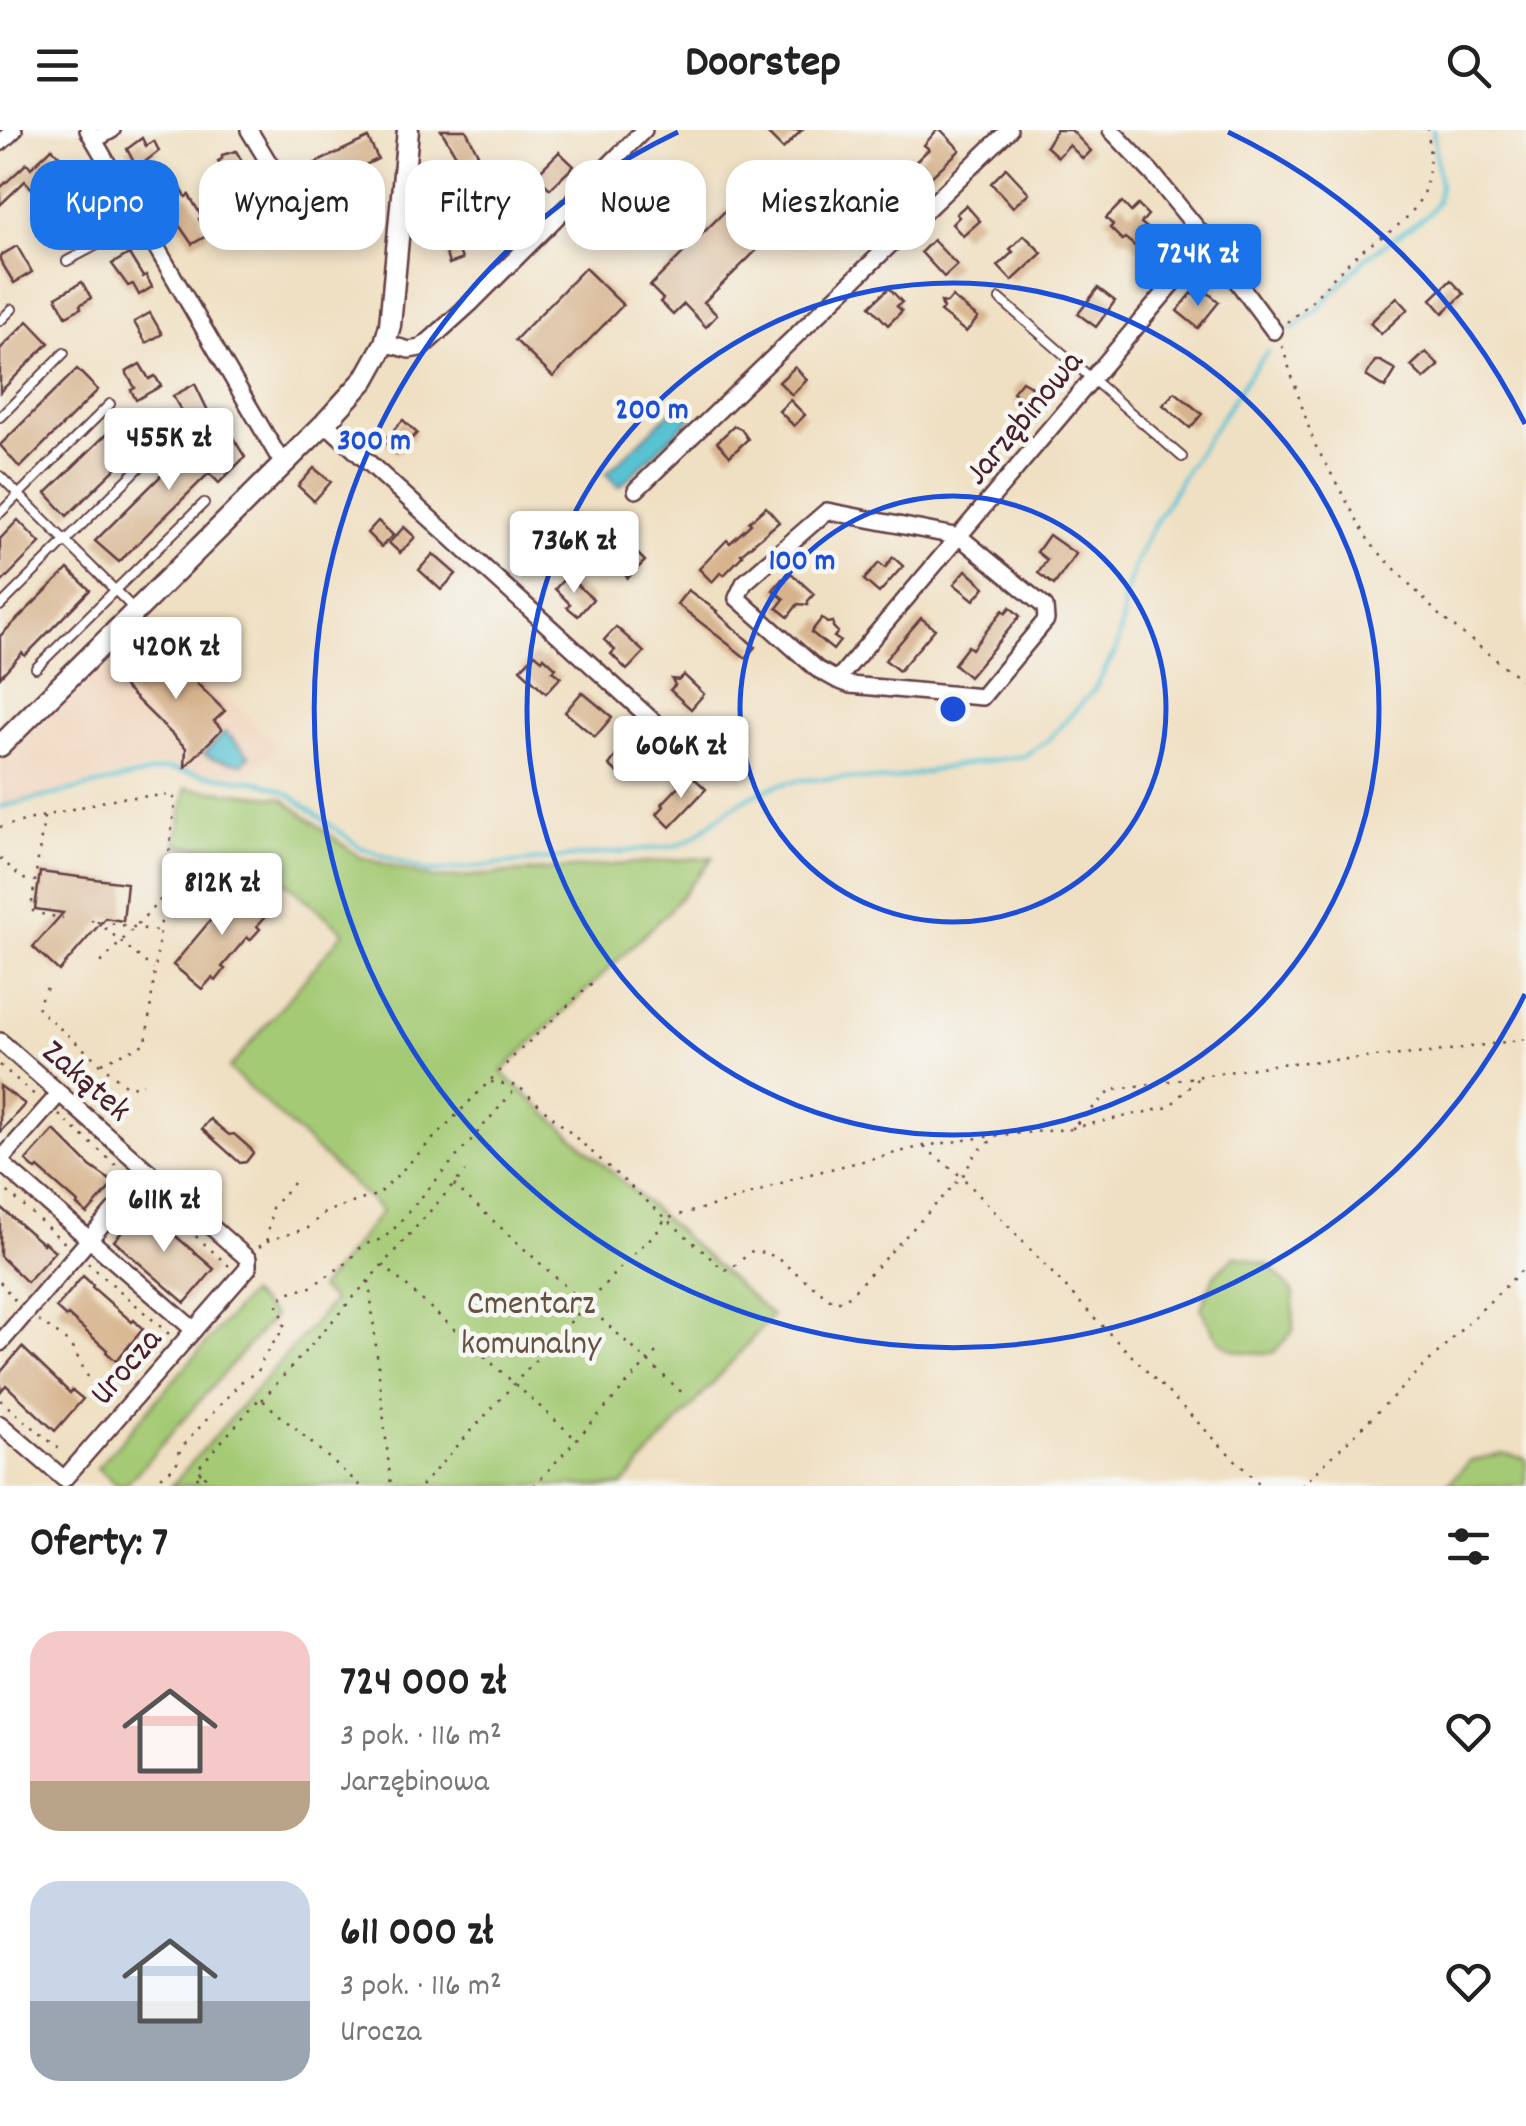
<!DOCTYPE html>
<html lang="pl">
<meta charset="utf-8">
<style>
:root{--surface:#fff;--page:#f6f6f6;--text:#222;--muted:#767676;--accent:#1a73e8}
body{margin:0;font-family:Dekko,sans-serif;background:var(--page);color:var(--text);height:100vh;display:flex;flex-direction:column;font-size:38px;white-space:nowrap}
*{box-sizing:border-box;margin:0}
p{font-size:32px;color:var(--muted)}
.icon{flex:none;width:55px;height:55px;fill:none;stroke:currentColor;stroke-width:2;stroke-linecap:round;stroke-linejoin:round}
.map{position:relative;height:1356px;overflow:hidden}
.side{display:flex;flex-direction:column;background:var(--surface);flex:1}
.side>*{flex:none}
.banner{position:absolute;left:30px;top:30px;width:1000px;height:90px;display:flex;gap:20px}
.price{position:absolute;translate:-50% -85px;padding:0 22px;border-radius:10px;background:#fff;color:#222;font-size:32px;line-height:65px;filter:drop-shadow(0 2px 5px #0008)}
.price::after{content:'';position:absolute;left:50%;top:60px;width:30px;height:22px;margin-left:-15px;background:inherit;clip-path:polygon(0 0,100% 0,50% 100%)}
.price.current{background:var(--accent);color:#fff}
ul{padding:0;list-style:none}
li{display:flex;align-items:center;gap:30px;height:250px;padding:0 30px}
li span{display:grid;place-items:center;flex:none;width:280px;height:200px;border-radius:30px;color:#555}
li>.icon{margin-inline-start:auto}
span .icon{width:120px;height:120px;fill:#fffc;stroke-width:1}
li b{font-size:42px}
h2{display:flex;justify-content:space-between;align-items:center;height:120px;padding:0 30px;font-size:42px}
.chip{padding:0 35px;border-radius:30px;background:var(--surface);box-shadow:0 5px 15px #0003;font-size:35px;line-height:90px}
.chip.current{background:var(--accent);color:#fff}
header{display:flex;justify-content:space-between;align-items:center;height:130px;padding:0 30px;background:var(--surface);font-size:45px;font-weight:800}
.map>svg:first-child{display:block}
.built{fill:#f1d5bd}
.green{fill:#a4ca75;stroke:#777450;stroke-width:2.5}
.water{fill:#58c3d3;stroke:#51717f;stroke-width:2.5}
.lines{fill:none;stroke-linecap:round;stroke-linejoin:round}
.stream{stroke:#58c3d3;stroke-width:4}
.building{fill:#d7b38d}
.lane-casing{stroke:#633c42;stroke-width:12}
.street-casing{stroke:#633c42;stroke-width:20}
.secondary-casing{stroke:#633c42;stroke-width:25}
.path{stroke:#633c42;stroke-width:2.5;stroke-dasharray:2.5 8;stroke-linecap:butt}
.lane{stroke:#fff;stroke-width:8}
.street{stroke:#fff;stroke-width:15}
.secondary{stroke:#fff;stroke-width:20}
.ring{fill:none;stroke:#1d4ed8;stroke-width:5}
.labels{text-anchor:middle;stroke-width:9;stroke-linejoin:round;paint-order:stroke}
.street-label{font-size:35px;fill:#4a1f2b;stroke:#f6f6f2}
.park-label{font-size:35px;fill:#655241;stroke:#f6f6f2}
.centre{fill:#1d4ed8;stroke:#f6f6f2;stroke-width:5}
.ring-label{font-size:30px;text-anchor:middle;font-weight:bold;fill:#1d4ed8;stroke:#f6f6f2;stroke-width:9;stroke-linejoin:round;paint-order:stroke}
</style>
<header><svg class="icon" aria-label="menu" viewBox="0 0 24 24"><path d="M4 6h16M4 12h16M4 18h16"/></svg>Doorstep<svg class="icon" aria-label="search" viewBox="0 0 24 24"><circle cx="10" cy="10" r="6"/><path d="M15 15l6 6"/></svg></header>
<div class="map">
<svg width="1526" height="1356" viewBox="0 0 1526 1356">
<rect width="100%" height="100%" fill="#f6f6f2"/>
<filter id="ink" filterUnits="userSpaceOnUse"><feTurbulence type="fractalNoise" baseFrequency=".01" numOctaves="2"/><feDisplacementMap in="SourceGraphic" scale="20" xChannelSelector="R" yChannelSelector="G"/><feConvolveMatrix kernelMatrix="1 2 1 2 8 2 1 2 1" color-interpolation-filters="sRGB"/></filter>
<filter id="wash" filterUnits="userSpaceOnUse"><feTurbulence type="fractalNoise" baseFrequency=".0048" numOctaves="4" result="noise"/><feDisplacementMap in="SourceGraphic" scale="40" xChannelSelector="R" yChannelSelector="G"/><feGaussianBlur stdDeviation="2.25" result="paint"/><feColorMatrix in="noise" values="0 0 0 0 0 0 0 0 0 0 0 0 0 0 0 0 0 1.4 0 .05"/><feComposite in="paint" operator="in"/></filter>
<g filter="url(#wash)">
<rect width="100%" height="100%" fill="#f0e0c3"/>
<polygon class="built" points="146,487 277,616 248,646 153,638 133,641 0,677 0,634"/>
<g class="green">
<polygon points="186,658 282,668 358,726 434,749 713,727 668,782 501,942 772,1186 622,1356 171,1356 333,1171 319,1159 382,1081 229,939 344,802 252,723 176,715"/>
<path d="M1235,1126l35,9 24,29 -1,37 -20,22c-48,1 -51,-3 -72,-45l14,-34z"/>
<polygon points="249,1164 274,1186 125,1356 118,1356 97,1338"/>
<polygon points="1502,1323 1526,1329 1526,1356 1446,1356 1470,1331"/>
</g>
<g class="water">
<polygon points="681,272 693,286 619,357 606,344"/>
<polygon points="225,602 250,626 242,634 211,628 204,624"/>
</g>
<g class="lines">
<g class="stream">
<polyline points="1292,199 1316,181 1367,127 1430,83 1437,71 1440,56 1433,0"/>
<polyline points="801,650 844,648 890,650 958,635 1024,626 1046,612 1094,560 1117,518 1123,488 1124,470 1133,439 1146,409 1182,347 1250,244 1268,221"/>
<path d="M0,677l167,-38 96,14 13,5 13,6 71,53 68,25 247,-26c16,-5 28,-16 41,-27 25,-19 49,-33 81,-38"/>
</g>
</g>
<g id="blocks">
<g class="building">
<polygon points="441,0 466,0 478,24 461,34"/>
<polygon points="764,0 802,0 783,19"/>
<polygon points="937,0 941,0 960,20 914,63 902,50 910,42 908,39 929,19 924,15"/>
<polygon points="1056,0 1071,0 1091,21 1083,29 1069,15 1058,27 1046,16"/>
<polygon points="142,8 146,16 154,11 159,21 137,38 127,19"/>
<polygon points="368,8 378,29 313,60 303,39"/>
<polygon points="52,18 65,32 34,61 25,51 0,75 0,58 27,33 31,38"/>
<polygon points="236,21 249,43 246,45 252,56 240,63 233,52 230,54 218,31 222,29 222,25"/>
<polygon points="559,22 574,36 550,59 536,45"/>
<polygon points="1006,38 1029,63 1013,77 991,53"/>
<polygon points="177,51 186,67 189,65 202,87 199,89 208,105 192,114 157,63"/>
<polygon points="808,52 836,80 824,92 795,65"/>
<polygon points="516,56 530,70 508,92 515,99 507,107 491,91 495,87 487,80"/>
<polygon points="90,57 106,81 101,84 104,90 90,99 70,70"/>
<polygon points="325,60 363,63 361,80 354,83 360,96 344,105"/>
<polygon points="1122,72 1131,82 1138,75 1148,85 1141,93 1172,118 1158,135 1156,133 1150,140 1137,128 1142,122 1125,108 1122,110 1110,98 1113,95 1106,88"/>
<polygon points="733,73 768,109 704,172 717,185 706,197 684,174 673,185 660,172 663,169 650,156"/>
<polygon points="966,75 980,91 963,106 952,94 959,87 956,84"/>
<polygon points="464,92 468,92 474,107 456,114 462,129 449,134 439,100"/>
<polygon points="1024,105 1042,123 1012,151 998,136 1013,122 1010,119"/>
<polygon points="933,110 957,135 944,147 921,122"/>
<polygon points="17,116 32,142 14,153 0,130 0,126"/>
<polygon points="129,124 143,147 146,145 152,157 139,165 133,154 128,156 112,134"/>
<polygon points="585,138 623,175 553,247 515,210"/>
<polygon points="1451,150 1464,164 1443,183 1431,169"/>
<polygon points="82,152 91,168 80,175 81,178 66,186 56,167"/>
<polygon points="889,158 902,172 897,176 902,181 888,195 870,176"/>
<polygon points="1098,158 1115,171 1096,197 1078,184"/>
<polygon points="1207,162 1219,172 1198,198 1177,181 1192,163 1200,170"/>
<polygon points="952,167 978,188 966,202 940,182 943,179 941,172 947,173"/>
<polygon points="1397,167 1408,179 1381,204 1370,193"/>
<polygon points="150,183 162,204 146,213 134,192"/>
<polygon points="28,191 49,213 0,262 0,219"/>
<polygon points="1426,222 1439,236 1424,249 1411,236"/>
<polygon points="1375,231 1380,231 1396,240 1385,258 1366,246"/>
<polygon points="140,234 149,249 155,246 161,256 136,270 131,260 135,258 126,242"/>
<polygon points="795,237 807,250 792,265 779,252"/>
<polygon points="77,239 98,260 20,338 0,315"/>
<polygon points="1022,251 1029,255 1044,270 1031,284 1026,279 1024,281 1014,273 1019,267 1013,262"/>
<polygon points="195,254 209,283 193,292 187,282 183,284 173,266"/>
<polygon points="1175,262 1202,284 1190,298 1163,275"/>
<polygon points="790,270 805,285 794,296 779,281"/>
<polygon points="125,286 147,308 67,386 46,363"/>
<polygon points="403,290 417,303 397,324 383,311"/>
<polygon points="734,296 741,299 748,309 730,326 717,312"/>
<polygon points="200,304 217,322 232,306 245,327 219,353 209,343 119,432 95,411 187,320 181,315"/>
<polygon points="314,338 331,352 314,371 298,356"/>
<polygon points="766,377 779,392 741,424 743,425 724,445 721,442 712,452 699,439 727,410 730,413 751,394 749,392"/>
<polygon points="18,390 40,413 0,454 0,409"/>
<polygon points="378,391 393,405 381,417 367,403"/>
<polygon points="404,397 415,407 400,423 389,413"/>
<polygon points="1049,405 1076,424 1054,455 1038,443 1047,430 1037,422"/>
<polygon points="622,408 645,431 628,448 612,431 609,435 597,423 608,413 613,418"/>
<polygon points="433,424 456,444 441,460 419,440"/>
<polygon points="893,427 903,436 879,463 864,450 879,433 885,438"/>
<polygon points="68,439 90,460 25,526 22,523 0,547 0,506"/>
<polygon points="966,440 985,457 974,470 954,454"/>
<polygon points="791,443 814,464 808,471 808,475 798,474 788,487 777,478 784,469 773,460 782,449 785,451"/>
<polygon points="567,446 593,469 578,486 567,477 570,474 555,459"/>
<polygon points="688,460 717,481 716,482 755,517 746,528 677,474"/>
<polygon points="1010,477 1020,486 969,547 954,534 968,516 972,519 1003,480 1006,483"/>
<polygon points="822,488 827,493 833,492 833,497 838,502 834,507 840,511 833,520 811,502"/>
<polygon points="921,488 935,499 899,541 885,530"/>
<polygon points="616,497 644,522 627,540 611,524 615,520 604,510"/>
<polygon points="159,516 225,581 214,591 222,599 185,637 186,618 121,554"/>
<polygon points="535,524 542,530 544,527 556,538 553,541 561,547 546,563 520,539"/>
<polygon points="684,545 704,564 691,579 670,560 675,555 672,549 679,550"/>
<polygon points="582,562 612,587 595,607 565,582"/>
<polygon points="627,611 642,624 644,621 656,631 638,651 632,645 627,651 609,635"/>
<polygon points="692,646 706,659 670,697 657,684 664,676 662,674 683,652 685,654"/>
<polygon points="40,742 127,753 123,791 105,788 59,841 33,817 63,783 35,779"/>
<polygon points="240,755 270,781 257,796 260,799 250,810 247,807 222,837 225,839 216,851 212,848 202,859 173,835"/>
<polygon points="0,956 25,974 0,1002"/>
<polygon points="210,989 229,1005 234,1004 251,1019 253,1023 246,1032 240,1033 202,999"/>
<polygon points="54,1000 90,1036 114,1053 87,1084 77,1075 78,1073 38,1038 36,1040 26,1031"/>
<polygon points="0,1077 43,1114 44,1112 55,1121 27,1152 0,1126"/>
<polygon points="143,1078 214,1139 185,1173 114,1111"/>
<polygon points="83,1146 93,1155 92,1157 132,1192 134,1190 143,1199 116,1231 106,1222 107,1220 68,1185 66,1187 56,1178"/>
<polygon points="22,1217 70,1263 72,1260 83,1269 55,1301 6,1255 0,1262 0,1243"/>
</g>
</g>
</g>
<g filter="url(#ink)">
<use href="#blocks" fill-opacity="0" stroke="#633c42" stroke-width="2.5"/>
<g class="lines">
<g class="lane-casing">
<g id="lane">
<polyline points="67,131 142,91"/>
<polyline points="1000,169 1182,327"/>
<polyline points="0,191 12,179"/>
<polyline points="0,287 64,223"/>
<polyline points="0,346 136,481"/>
<polyline points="0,383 110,274"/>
<polyline points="0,476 156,321"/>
<polyline points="36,538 204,373"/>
</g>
</g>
<g class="street-casing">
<g id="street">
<polyline points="88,0 278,326 284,332"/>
<polyline points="249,0 272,38"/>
<polyline points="1111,0 1152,43 1208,112 1274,201"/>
<polyline points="94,10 112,0"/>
<polyline points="0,13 14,0"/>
<polyline points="385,213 409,220 420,218 429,211 471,173 644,0"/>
<polyline points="325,293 675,611"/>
<polyline points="636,360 1009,0"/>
<polyline points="837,550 850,555 982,567 1046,490 1045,477 960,407 827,381 744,453 737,468 817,539 837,550 1208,112"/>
<polyline points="0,911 248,1129 248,1138 64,1349 0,1294"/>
<polyline points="0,1031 59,964"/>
<polyline points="0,1032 194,1200"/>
<polyline points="0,1213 148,1041"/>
</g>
</g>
<g class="secondary-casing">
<polyline id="secondary" points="0,616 325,293 365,249 385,213 390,195 408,0"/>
</g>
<g class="path">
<path d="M1287,192c24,-17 42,-41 63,-61 11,-11 24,-19 38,-28 40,-28 45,-57 40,-103"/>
<polyline points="1282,216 1314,313 1370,413 1440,486 1526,553"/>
<polyline points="44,687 31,779 35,783 63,788"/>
<polyline points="0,697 117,668 173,665 175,672 164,766 98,836"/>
<polyline points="0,728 23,749 33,751"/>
<polyline points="91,790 158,801"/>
<polyline points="97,791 153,839"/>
<polyline points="47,858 37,875 39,880 125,955 131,957 143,954"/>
<polyline points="102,933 146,913 164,767"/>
<polyline points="0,935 37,967"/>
<polyline points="491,952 518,956 724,1140 732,1138 753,1120 774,1126 834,1172 845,1170 962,1047 976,1023 997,1006"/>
<polyline points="59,985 124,1042"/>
<polyline points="1072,998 1169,977 1199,947"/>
<polyline points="924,1017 962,1047 1105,1199 1261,1356"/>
<polyline points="0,1055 67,1115"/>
<polyline points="454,1055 687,1267"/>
<polyline points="149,1064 229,1136"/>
<polyline points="267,1111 308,1098 325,1082 379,1064 518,922 594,851"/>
<polyline points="259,1117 267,1111 272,1078 293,1053"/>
<polyline points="88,1133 169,1204"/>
<polyline points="383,1135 577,1310"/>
<polyline points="369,1151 391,1356"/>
<polyline points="0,1152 17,1173"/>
<path d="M39,1191c11,8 25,15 33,27 15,22 14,40 44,49"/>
<polyline points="0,1270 64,1323"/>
<polyline points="262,1270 465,1042"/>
<polyline points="201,1343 197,1339 260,1268 361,1356"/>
<polyline points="156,1356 162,1346 176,1336 180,1320 187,1311 244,1249 258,1242 262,1229 284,1198 284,1189 278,1177 279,1169 298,1158 306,1160 348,1132 358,1119 366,1114 382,1109 392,1101 517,957"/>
<polyline points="190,1356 201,1343 216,1356"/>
<polyline points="421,1356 625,1132 657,1102 665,1089 740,1068 798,1047 924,1016 999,1005 1071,999 1112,960 1279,934 1429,923 1526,909"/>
<polyline points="534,1356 656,1222"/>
<polyline points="1302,1356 1526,1136"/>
</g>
<use href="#lane" class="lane"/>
<use href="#street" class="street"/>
<use href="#secondary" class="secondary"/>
</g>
</g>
<g class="ring">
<circle cx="953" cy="579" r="213"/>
<circle cx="953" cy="579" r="426"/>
<path d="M1525 864A639 639 0 1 1 678 2M1228 2A639 639 0 0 1 1525 294"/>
</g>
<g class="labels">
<g class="street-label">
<text transform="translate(1022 286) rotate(-50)" y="12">Jarzębinowa</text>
<text transform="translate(88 949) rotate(41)" y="12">Zakątek</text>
<text transform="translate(124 1235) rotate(-49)" y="12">Urocza</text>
</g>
<g class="park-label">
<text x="531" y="1183">Cmentarz<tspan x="531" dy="40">komunalny</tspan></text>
</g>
</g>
<circle cx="953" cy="579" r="15" class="centre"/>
<g class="ring-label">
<text x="652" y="288">200 m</text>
<text x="374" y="319">300 m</text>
<text x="802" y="439">100 m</text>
</g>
</svg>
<b class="price current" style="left:1198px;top:179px">724K zł</b>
<b class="price" style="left:169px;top:363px">455K zł</b>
<b class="price" style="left:574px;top:466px">736K zł</b>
<b class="price" style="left:176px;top:572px">420K zł</b>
<b class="price" style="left:681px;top:671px">606K zł</b>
<b class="price" style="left:222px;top:808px">812K zł</b>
<b class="price" style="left:164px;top:1125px">611K zł</b>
<div class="banner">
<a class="chip current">Kupno</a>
<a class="chip">Wynajem</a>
<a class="chip">Filtry</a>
<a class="chip">Nowe</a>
<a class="chip">Mieszkanie</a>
</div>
</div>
<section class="side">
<h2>Oferty: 7<svg class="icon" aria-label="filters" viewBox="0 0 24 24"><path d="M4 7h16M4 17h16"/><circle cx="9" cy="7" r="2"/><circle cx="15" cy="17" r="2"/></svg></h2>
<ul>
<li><span style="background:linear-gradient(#f6c9c9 75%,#b9a48a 0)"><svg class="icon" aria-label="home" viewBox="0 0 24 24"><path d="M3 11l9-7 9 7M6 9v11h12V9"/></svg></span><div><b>724 000 zł</b><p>3 pok. · 116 m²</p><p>Jarzębinowa</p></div><svg class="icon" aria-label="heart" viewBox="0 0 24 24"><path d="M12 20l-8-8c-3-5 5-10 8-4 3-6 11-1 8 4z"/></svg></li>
<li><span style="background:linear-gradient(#c9d6e8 60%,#9aa5b1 0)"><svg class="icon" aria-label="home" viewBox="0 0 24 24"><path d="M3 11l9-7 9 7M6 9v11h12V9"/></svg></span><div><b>611 000 zł</b><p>3 pok. · 116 m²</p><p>Urocza</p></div><svg class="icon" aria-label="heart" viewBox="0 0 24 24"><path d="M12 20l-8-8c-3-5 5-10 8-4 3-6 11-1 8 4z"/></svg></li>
</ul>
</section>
